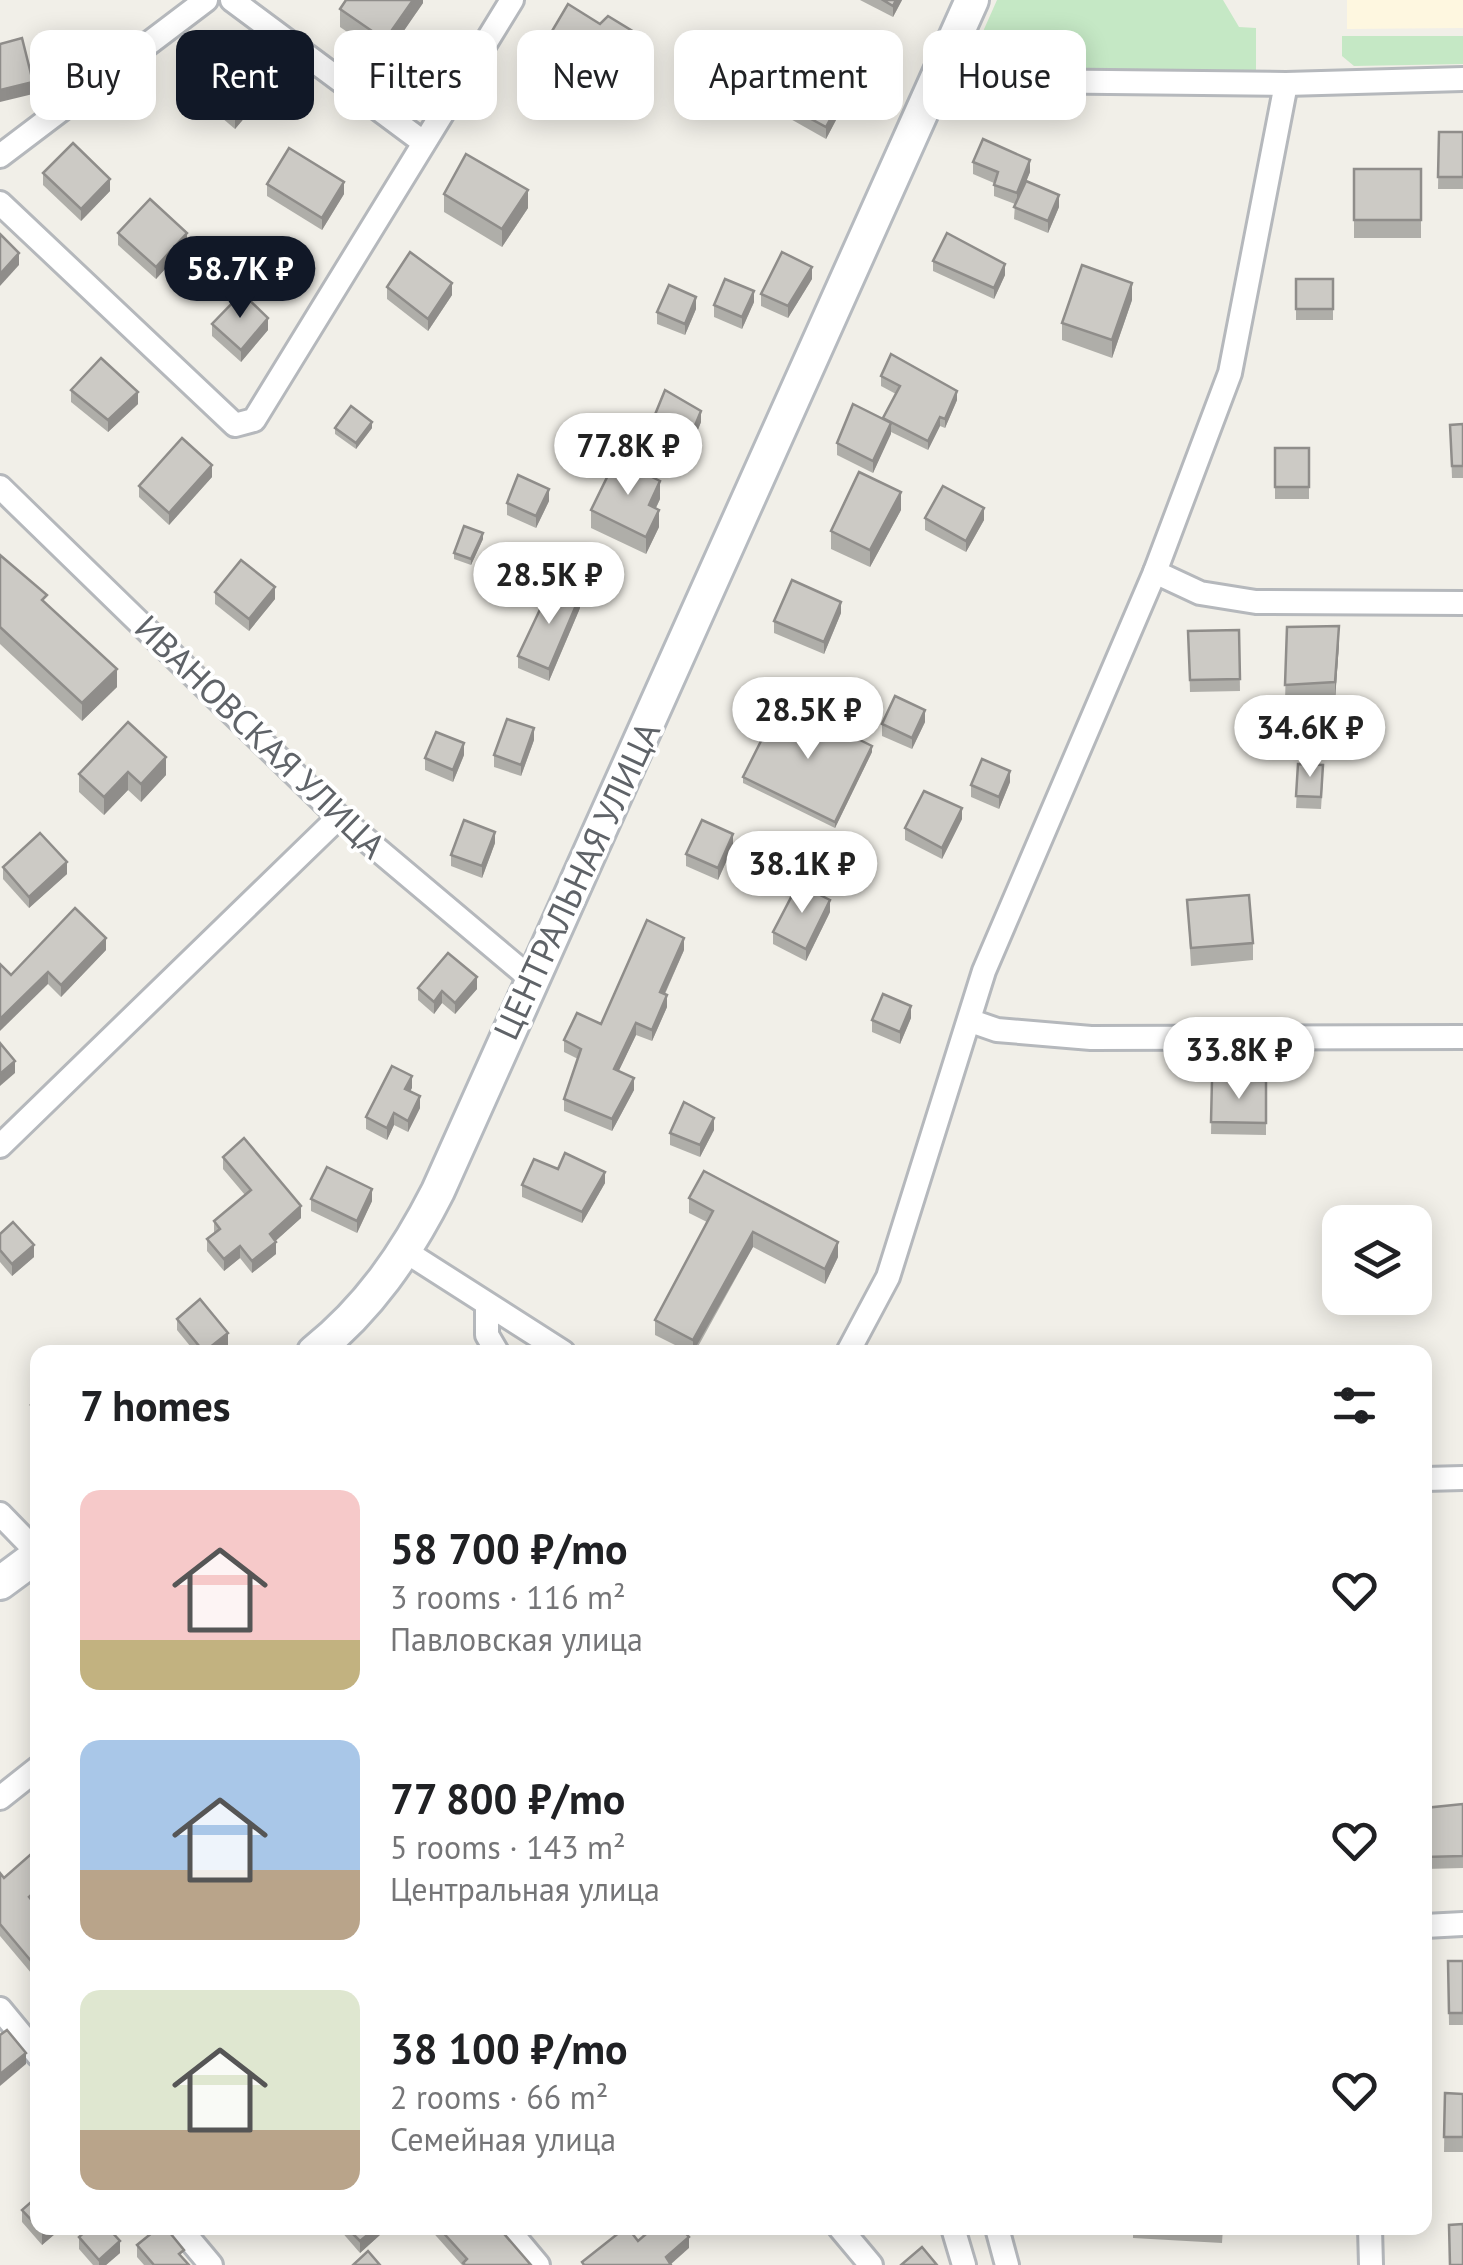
<!DOCTYPE html>
<meta charset="utf-8">
<style>
:root{--surface:#fff;--page:#f2f2f2;--text:#202124;--muted:#757577;--accent:#111827}
body{margin:0;font-family:"PT Sans",sans-serif;background:var(--page);color:var(--text);height:100vh;display:flex;flex-direction:column;font-size:38px;white-space:nowrap}
*{box-sizing:border-box;margin:0}
p{font-size:32px;color:var(--muted)}
.icon{flex:none;width:55px;height:55px;fill:none;stroke:currentColor;stroke-width:2;stroke-linecap:round;stroke-linejoin:round}
.map{position:relative;flex:1;overflow:hidden}
.drawer{position:absolute;left:30px;top:1345px;width:1402px;height:890px;display:flex;flex-direction:column;background:var(--surface);border-radius:20px;box-shadow:0 5px 25px #0003}
.drawer>*{flex:none}
.banner{position:absolute;left:30px;top:30px;width:1405px;height:90px;display:flex;gap:20px}
.buttons{position:absolute;left:1322px;top:1205px;display:grid;gap:20px}
.buttons a{display:grid;place-items:center;width:110px;height:110px;border-radius:20px;background:var(--surface);box-shadow:0 5px 25px #0003;font-size:50px}
.price{position:absolute;translate:-50% -85px;padding:0 22px;border-radius:35px;background:#fff;color:#222;font-size:32px;line-height:65px;filter:drop-shadow(0 2px 5px #0008)}
.price::after{content:'';position:absolute;left:50%;top:60px;width:30px;height:22px;margin-left:-15px;background:inherit;clip-path:polygon(0 0,100% 0,50% 100%)}
.price.current{background:var(--accent);color:#fff}
ul{padding:0;list-style:none}
li{display:flex;align-items:center;gap:30px;height:250px;padding:0 50px}
li span{display:grid;place-items:center;flex:none;width:280px;height:200px;border-radius:20px;color:#555}
li>.icon{margin-inline-start:auto}
span .icon{width:120px;height:120px;fill:#fffc;stroke-width:1}
li b{font-size:42px}
h2{display:flex;justify-content:space-between;align-items:center;height:120px;padding:0 50px;font-size:42px}
.pill{padding:0 35px;border-radius:20px;background:var(--surface);box-shadow:0 5px 25px #0003;font-size:35px;line-height:90px}
.pill.current{background:var(--accent);color:#fff}
.map>svg:first-child{display:block}
.commercial{fill:#fef7e0}
.green{fill:#c5e8c5}
.lines{fill:none;stroke-linecap:round;stroke-linejoin:round}
.minor-casing{stroke:#b5b8bc;stroke-width:28}
.secondary-casing{stroke:#b6babf;stroke-width:38}
.minor{stroke:#fff;stroke-width:22}
.secondary{stroke:#fff;stroke-width:32}
.wall{fill:#afaea9}
.shaded-wall{fill:#8f8d8a}
.building{fill:#cccac5;stroke:#8f8d8a;stroke-width:2.5}
.labels{text-anchor:middle;stroke-width:8;stroke-linejoin:round;paint-order:stroke}
.street-label{font-size:35px;fill:#5f6368;stroke:#fff}
</style>
<div class="map">
<svg width="1463" height="2265" viewBox="0 0 1463 2265">
<rect width="100%" height="100%" fill="#f1efe8"/>
<polygon class="commercial" points="1347,0 1463,0 1463,28 1347,29"/>
<g class="green">
<polygon points="997,0 1223,0 1239,27 1256,28 1256,71 973,71 977,45"/>
<polygon points="1342,36 1463,36 1463,64 1354,66 1342,56"/>
</g>
<g class="lines">
<g class="minor-casing">
<g id="minor">
<polyline points="232,0 423,142"/>
<polyline points="936,80 1286,84 1463,79"/>
<polyline points="0,156 206,0"/>
<polyline points="0,203 235,425 254,420 512,0"/>
<polyline points="0,487 339,817 530,978"/>
<polyline points="1155,572 1200,593 1256,602 1463,603"/>
<polyline points="971,1021 997,1030 1091,1038 1463,1037"/>
<polyline points="0,1146 339,817"/>
<polyline points="405,1251 563,1352"/>
<polyline points="487,1306 487,1335 497,1352"/>
<polyline points="848,1352 888,1277 984,971 1155,572 1230,373 1286,84"/>
<polyline points="1425,1479 1463,1478"/>
<polyline points="0,1514 38,1553"/>
<polyline points="0,1798 38,1768"/>
<polyline points="1425,1926 1463,1924"/>
<polyline points="0,2009 38,2055"/>
<polyline points="180,2228 211,2265"/>
<polyline points="507,2228 538,2265"/>
<polyline points="840,2228 871,2265"/>
<polyline points="953,2228 964,2265"/>
<polyline points="997,2228 1007,2265"/>
<polyline points="1370,2228 1371,2265"/>
</g>
</g>
<g class="secondary-casing">
<g id="secondary">
<path d="M314,1352c55,-44 92,-98 124,-161l534,-1191"/>
<polyline points="0,1583 38,1555"/>
</g>
</g>
<use href="#minor" class="minor"/>
<use href="#secondary" class="secondary"/>
</g>
<g class="wall">
<polygon points="423,0 423,3 385,58 340,27 340,9"/>
<polygon points="860,0 902,0 893,17"/>
<polygon points="634,50 611,84 600,80 588,102 539,71 539,53"/>
<polygon points="435,78 424,105 396,93 396,81"/>
<polygon points="201,88 268,90 235,129 201,100"/>
<polygon points="846,101 826,139 780,113 780,102"/>
<polygon points="1439,132 1463,132 1463,189 1438,189"/>
<polygon points="973,162 1030,172 1026,181 1059,207 1048,233 1014,219 1015,204 994,196 994,183 973,174"/>
<rect x="1354" y="169" width="67" height="69"/>
<polygon points="43,173 110,191 81,221 43,185"/>
<polygon points="267,184 344,194 322,230 267,196"/>
<polygon points="444,194 528,208 502,247 444,212"/>
<polygon points="118,233 187,245 156,279 118,245"/>
<polygon points="933,261 1005,275 994,299 933,271"/>
<polygon points="812,279 788,318 761,306 761,294"/>
<rect x="1296" y="279" width="37" height="41"/>
<polygon points="387,287 452,295 428,331 387,299"/>
<polygon points="1132,300 1112,358 1062,340 1062,323"/>
<polygon points="754,302 742,329 714,317 714,305"/>
<polygon points="696,309 685,335 657,324 657,312"/>
<polygon points="212,324 268,330 241,362 212,336"/>
<polygon points="881,376 957,400 945,428 940,426 928,450 891,432 873,473 837,455 837,443 883,418 896,394 881,386"/>
<polygon points="71,390 138,404 108,432 71,402"/>
<polygon points="652,422 701,422 689,452 652,434"/>
<polygon points="1463,424 1463,478 1452,478 1450,425"/>
<polygon points="335,428 372,428 356,449 335,434"/>
<rect x="1275" y="448" width="34" height="51"/>
<polygon points="212,477 169,525 139,497 139,486"/>
<polygon points="660,499 656,508 659,527 646,554 591,528 591,510"/>
<polygon points="549,501 536,528 507,515 507,503"/>
<polygon points="901,510 870,567 831,549 831,531"/>
<polygon points="925,518 984,520 966,552 925,530"/>
<polygon points="483,539 471,565 454,559 454,553"/>
<polygon points="0,555 47,604 117,687 82,721 0,644"/>
<polygon points="215,592 275,599 249,631 215,604"/>
<polygon points="580,608 549,681 518,668 518,656"/>
<polygon points="841,613 824,654 774,633 774,621"/>
<polygon points="1287,627 1339,644 1335,700 1285,702"/>
<polygon points="1239,630 1240,691 1190,692 1188,631"/>
<polygon points="128,722 166,775 141,802 128,790 104,815 79,792 79,774"/>
<polygon points="925,722 912,749 882,736 882,724"/>
<polygon points="534,740 521,776 494,767 494,755"/>
<polygon points="872,752 835,828 743,783 743,777"/>
<polygon points="464,755 453,782 425,770 425,758"/>
<polygon points="1298,764 1323,777 1321,809 1296,808"/>
<polygon points="1010,782 999,809 971,797 971,785"/>
<polygon points="962,819 942,859 905,840 905,828"/>
<polygon points="495,843 482,878 451,866 451,855"/>
<polygon points="733,846 718,880 686,866 686,854"/>
<polygon points="3,867 67,874 29,908 3,879"/>
<polygon points="1187,900 1253,943 1253,960 1191,966"/>
<polygon points="830,912 806,961 773,944 773,932"/>
<polygon points="106,950 61,997 48,984 11,975"/>
<polygon points="684,950 665,994 667,1007 652,1041 636,1035 618,1072 634,1090 612,1131 564,1111 564,1099 578,1059 564,1052 564,1040 601,1024"/>
<polygon points="418,988 477,989 455,1014 442,1003 434,1014 418,1000"/>
<polygon points="911,1018 900,1044 872,1032 872,1020"/>
<polygon points="1212,1080 1266,1081 1266,1135 1211,1134"/>
<polygon points="412,1088 410,1091 420,1108 408,1132 394,1125 387,1140 366,1129 366,1117"/>
<polygon points="714,1130 700,1157 670,1145 670,1133"/>
<polygon points="223,1157 301,1218 275,1241 276,1254 252,1273 240,1258 224,1271 207,1251 207,1239 214,1234 214,1221 245,1195 223,1169"/>
<polygon points="605,1183 582,1223 522,1197 522,1185"/>
<polygon points="689,1198 838,1257 825,1284 753,1247 695,1352 689,1352 655,1335 655,1320 707,1222 689,1213"/>
<polygon points="311,1199 372,1201 357,1233 311,1211"/>
<polygon points="0,1234 34,1257 12,1276 0,1262"/>
<polygon points="177,1319 228,1345 218,1352 195,1352 177,1330"/>
<polygon points="38,1401 38,1432 31,1423 31,1405"/>
<polygon points="1463,1804 1463,1868 1425,1869 1425,1808"/>
<polygon points="38,1848 38,1901 34,1904 38,1908 37,1980 0,1936 0,1873 4,1878"/>
<polygon points="1448,1961 1463,1961 1463,2025 1449,2025"/>
<polygon points="1445,2093 1463,2094 1463,2152 1444,2152"/>
<polygon points="38,2117 38,2137 34,2132 34,2120"/>
<polygon points="22,2210 38,2228 62,2228 42,2245 22,2222"/>
<polygon points="340,2228 381,2228 381,2234 360,2253 340,2230"/>
<polygon points="429,2228 499,2228 531,2265 462,2265"/>
<polygon points="1133,2228 1223,2228 1222,2243 1133,2238"/>
<polygon points="79,2237 120,2253 106,2265 93,2265 79,2249"/>
<polygon points="137,2245 184,2260 189,2265 144,2265 137,2257"/>
</g>
<g class="shaded-wall">
<polygon points="413,0 423,0 423,3 385,58 385,40"/>
<polygon points="896,0 902,0 893,17 893,6"/>
<polygon points="634,32 634,50 611,84 611,66"/>
<polygon points="600,62 600,80 588,102 588,84"/>
<polygon points="435,66 435,78 424,105 424,93"/>
<polygon points="268,78 268,90 235,129 235,117"/>
<polygon points="33,82 33,94 0,102 0,90"/>
<polygon points="846,90 846,101 826,139 826,127"/>
<polygon points="1030,160 1030,172 1017,205 1017,193"/>
<polygon points="110,179 110,191 81,221 81,209"/>
<polygon points="344,182 344,194 322,230 322,218"/>
<polygon points="528,190 528,208 502,247 502,229"/>
<polygon points="1059,195 1059,207 1048,233 1048,221"/>
<polygon points="187,233 187,245 156,279 156,267"/>
<polygon points="19,253 19,265 0,286 0,274"/>
<polygon points="1005,264 1005,275 994,299 994,288"/>
<polygon points="812,267 812,279 788,318 788,306"/>
<polygon points="452,283 452,295 428,331 428,319"/>
<polygon points="1132,283 1132,300 1112,358 1112,340"/>
<polygon points="754,291 754,302 742,329 742,317"/>
<polygon points="696,297 696,309 685,335 685,324"/>
<polygon points="268,318 268,330 241,362 241,350"/>
<polygon points="957,391 957,400 945,428 945,419"/>
<polygon points="138,392 138,404 108,432 108,420"/>
<polygon points="701,411 701,422 689,452 689,440"/>
<polygon points="940,417 940,426 928,450 928,441"/>
<polygon points="372,422 372,428 356,449 356,443"/>
<polygon points="891,423 891,434 873,473 873,461"/>
<polygon points="212,465 212,477 169,525 169,513"/>
<polygon points="660,481 660,499 649,522 649,505"/>
<polygon points="549,489 549,501 536,528 536,516"/>
<polygon points="901,492 901,510 870,567 870,550"/>
<polygon points="984,508 984,520 966,552 966,541"/>
<polygon points="659,510 659,527 646,554 646,537"/>
<polygon points="483,533 483,539 471,565 471,559"/>
<polygon points="275,587 275,599 249,631 249,619"/>
<polygon points="580,596 580,608 549,681 549,669"/>
<polygon points="841,602 841,613 824,654 824,642"/>
<polygon points="1339,626 1339,644 1335,700 1335,682"/>
<polygon points="117,669 117,687 82,721 82,703"/>
<polygon points="925,710 925,722 912,749 912,738"/>
<polygon points="534,728 534,740 521,776 521,765"/>
<polygon points="464,743 464,755 453,782 453,770"/>
<polygon points="872,746 872,752 835,828 835,822"/>
<polygon points="166,757 166,775 141,802 141,784"/>
<polygon points="1010,771 1010,782 999,809 999,797"/>
<polygon points="128,772 128,790 104,815 104,797"/>
<polygon points="962,808 962,819 942,859 942,848"/>
<polygon points="495,832 495,843 482,878 482,866"/>
<polygon points="733,834 733,846 718,880 718,868"/>
<polygon points="67,862 67,874 29,908 29,897"/>
<polygon points="830,900 830,912 806,961 806,949"/>
<polygon points="106,938 106,950 61,997 61,985"/>
<polygon points="684,938 684,950 660,1004 660,992"/>
<polygon points="48,972 48,984 0,1031 0,1019"/>
<polygon points="477,977 477,989 455,1014 455,1003"/>
<polygon points="442,991 442,1003 434,1014 434,1002"/>
<polygon points="667,995 667,1007 652,1041 652,1030"/>
<polygon points="911,1006 911,1018 900,1044 900,1032"/>
<polygon points="636,1023 636,1035 614,1081 614,1069"/>
<polygon points="15,1061 15,1073 0,1086 0,1074"/>
<polygon points="412,1076 412,1088 405,1101 405,1089"/>
<polygon points="634,1078 634,1090 612,1131 612,1119"/>
<polygon points="420,1096 420,1108 408,1132 408,1121"/>
<polygon points="394,1113 394,1125 387,1140 387,1128"/>
<polygon points="714,1118 714,1130 700,1157 700,1145"/>
<polygon points="605,1172 605,1183 582,1223 582,1212"/>
<polygon points="372,1189 372,1201 357,1233 357,1221"/>
<polygon points="301,1206 301,1218 270,1246 270,1234"/>
<polygon points="753,1232 753,1247 693,1352 693,1340"/>
<polygon points="276,1242 276,1254 252,1273 252,1261"/>
<polygon points="838,1242 838,1257 825,1284 825,1269"/>
<polygon points="34,1245 34,1257 12,1276 12,1264"/>
<polygon points="240,1246 240,1258 224,1271 224,1259"/>
<polygon points="228,1333 228,1345 218,1352 204,1352"/>
<polygon points="38,1889 38,1901 29,1909 29,1897"/>
<polygon points="26,2053 26,2064 0,2086 0,2074"/>
<polygon points="48,2228 62,2228 42,2245 42,2233"/>
<polygon points="376,2228 381,2228 381,2234 360,2253 360,2241"/>
<polygon points="689,2237 689,2248 670,2265 666,2257"/>
<polygon points="120,2241 120,2253 106,2265 99,2265 99,2260"/>
</g>
<g class="building">
<polygon points="346,0 413,0 385,40 340,9"/>
<polygon points="883,0 896,0 893,6"/>
<polygon points="568,4 600,24 608,16 634,32 611,66 600,62 588,84 539,53"/>
<polygon points="22,38 33,82 0,90 0,44"/>
<polygon points="235,49 268,78 235,117 201,88"/>
<polygon points="407,54 435,66 424,93 396,81"/>
<polygon points="800,64 846,90 826,127 780,102"/>
<polygon points="1439,132 1463,132 1463,177 1438,177"/>
<polygon points="983,139 1030,160 1017,193 994,185 998,172 973,162"/>
<polygon points="73,143 110,179 81,209 43,173"/>
<polygon points="289,148 344,182 322,218 267,184"/>
<polygon points="466,154 528,190 502,229 444,194"/>
<rect x="1354" y="169" width="67" height="51"/>
<polygon points="1026,181 1059,195 1048,221 1014,207"/>
<polygon points="150,199 187,233 156,267 118,233"/>
<polygon points="947,233 1005,264 994,288 933,261"/>
<polygon points="0,234 19,253 0,274"/>
<polygon points="410,252 452,283 428,319 387,287"/>
<polygon points="782,252 812,267 788,306 761,294"/>
<polygon points="1082,265 1132,283 1112,340 1062,323"/>
<polygon points="725,279 754,291 742,317 714,305"/>
<rect x="1296" y="279" width="37" height="30"/>
<polygon points="669,285 696,297 685,324 657,312"/>
<polygon points="242,293 268,318 241,350 212,324"/>
<polygon points="891,354 957,391 945,419 940,417 928,441 883,418 900,386 881,376"/>
<polygon points="101,358 138,392 108,420 71,390"/>
<polygon points="665,390 701,411 689,440 652,422"/>
<polygon points="853,404 891,423 873,461 837,443"/>
<polygon points="351,406 372,422 356,443 335,428"/>
<polygon points="1463,424 1463,466 1452,466 1450,425"/>
<polygon points="182,438 212,465 169,513 139,486"/>
<rect x="1275" y="448" width="34" height="39"/>
<polygon points="616,459 660,481 649,505 659,510 646,537 591,510"/>
<polygon points="859,472 901,492 870,550 831,531"/>
<polygon points="518,475 549,489 536,516 507,503"/>
<polygon points="943,486 984,508 966,541 925,518"/>
<polygon points="464,526 483,533 471,559 454,553"/>
<polygon points="0,555 47,595 42,600 117,669 82,703 0,627"/>
<polygon points="241,560 275,587 249,619 215,592"/>
<polygon points="792,580 841,602 824,642 774,621"/>
<polygon points="552,584 580,596 549,669 518,656"/>
<polygon points="1339,626 1335,682 1285,685 1287,627"/>
<polygon points="1239,630 1240,679 1190,680 1188,631"/>
<polygon points="895,696 925,710 912,738 882,724"/>
<polygon points="781,701 872,746 835,822 743,777"/>
<polygon points="507,719 534,728 521,765 494,755"/>
<polygon points="128,722 166,757 141,784 128,772 104,797 79,774"/>
<polygon points="436,732 464,743 453,770 425,758"/>
<polygon points="982,759 1010,771 999,797 971,785"/>
<polygon points="1298,764 1323,765 1321,797 1296,796"/>
<polygon points="924,791 962,808 942,848 905,828"/>
<polygon points="464,820 495,832 482,866 451,855"/>
<polygon points="702,820 733,834 718,868 686,854"/>
<polygon points="40,833 67,862 29,897 3,867"/>
<polygon points="798,884 830,900 806,949 773,932"/>
<polygon points="1249,895 1253,943 1191,948 1187,900"/>
<polygon points="75,908 106,938 61,985 48,972 0,1019 0,964 11,975"/>
<polygon points="647,920 684,938 660,992 667,995 652,1030 636,1023 614,1069 634,1078 612,1119 564,1099 581,1049 564,1040 577,1013 601,1024"/>
<polygon points="448,953 477,977 455,1003 442,991 434,1002 418,988"/>
<polygon points="883,994 911,1006 900,1032 872,1020"/>
<polygon points="0,1043 15,1061 0,1074"/>
<polygon points="392,1066 412,1076 405,1089 420,1096 408,1121 394,1113 387,1128 366,1117"/>
<polygon points="1212,1080 1266,1081 1266,1123 1211,1122"/>
<polygon points="684,1102 714,1118 700,1145 670,1133"/>
<polygon points="244,1138 301,1206 270,1234 276,1242 252,1261 240,1246 224,1259 207,1239 220,1229 214,1221 251,1190 223,1157"/>
<polygon points="565,1153 605,1172 582,1212 522,1185 534,1159 558,1169"/>
<polygon points="327,1167 372,1189 357,1221 311,1199"/>
<polygon points="704,1171 838,1242 825,1269 753,1232 693,1340 655,1320 713,1211 689,1198"/>
<polygon points="13,1222 34,1245 12,1264 0,1250 0,1234"/>
<polygon points="200,1299 228,1333 204,1352 177,1319"/>
<polygon points="38,1401 38,1414 31,1405"/>
<polygon points="1463,1804 1463,1856 1425,1857 1425,1808"/>
<polygon points="38,1848 38,1889 29,1897 38,1908 37,1968 0,1924 0,1873 4,1878"/>
<polygon points="1448,1961 1463,1961 1463,2013 1449,2013"/>
<polygon points="7,2030 26,2053 0,2074 0,2035"/>
<polygon points="1445,2093 1463,2094 1463,2137 1444,2137"/>
<polygon points="38,2196 38,2227 22,2210"/>
<polygon points="1463,2224 1463,2265 1450,2265 1449,2225"/>
<polygon points="89,2228 108,2228 120,2241 99,2260 79,2237"/>
<polygon points="158,2228 166,2228 184,2250 179,2254 189,2265 154,2265 137,2245"/>
<polygon points="347,2228 376,2228 360,2241"/>
<polygon points="439,2228 499,2228 531,2265 465,2265 463,2263 467,2259"/>
<polygon points="625,2228 628,2228 638,2241 653,2228 681,2228 689,2237 666,2257 671,2265 584,2265 582,2262"/>
<polygon points="922,2247 937,2265 901,2265"/>
<polygon points="368,2251 380,2265 353,2265"/>
</g>
<g class="labels">
<g class="street-label">
<text transform="translate(260 737) rotate(44)" y="12">ИВАНОВСКАЯ УЛИЦА</text>
<text transform="translate(577 881) rotate(-65)" y="12">ЦЕНТРАЛЬНАЯ УЛИЦА</text>
</g>
</g>
</svg>
<div class="buttons">
<a><svg class="icon" aria-label="layers" viewBox="0 0 24 24"><path d="M12 4l9 5-9 5-9-5zM3 14l9 5 9-5"/></svg></a>
</div>
<b class="price current" style="left:240px;top:321px">58.7K ₽</b>
<b class="price" style="left:628px;top:498px">77.8K ₽</b>
<b class="price" style="left:549px;top:627px">28.5K ₽</b>
<b class="price" style="left:808px;top:762px">28.5K ₽</b>
<b class="price" style="left:1310px;top:780px">34.6K ₽</b>
<b class="price" style="left:802px;top:916px">38.1K ₽</b>
<b class="price" style="left:1239px;top:1102px">33.8K ₽</b>
<div class="banner">
<a class="pill">Buy</a>
<a class="pill current">Rent</a>
<a class="pill">Filters</a>
<a class="pill">New</a>
<a class="pill">Apartment</a>
<a class="pill">House</a>
</div>
<section class="drawer">
<h2>7 homes<svg class="icon" aria-label="filters" viewBox="0 0 24 24"><path d="M4 7h16M4 17h16"/><circle cx="9" cy="7" r="2"/><circle cx="15" cy="17" r="2"/></svg></h2>
<ul>
<li><span style="background:linear-gradient(#f6c9c9 75%,#c2b280 0)"><svg class="icon" aria-label="home" viewBox="0 0 24 24"><path d="M3 11l9-7 9 7M6 9v11h12V9"/></svg></span><div><b>58 700 ₽/mo</b><p>3 rooms · 116 m²</p><p>Павловская улица</p></div><svg class="icon" aria-label="heart" viewBox="0 0 24 24"><path d="M12 20l-8-8c-3-5 5-10 8-4 3-6 11-1 8 4z"/></svg></li>
<li><span style="background:linear-gradient(#a9c7e8 65%,#b9a48a 0)"><svg class="icon" aria-label="home" viewBox="0 0 24 24"><path d="M3 11l9-7 9 7M6 9v11h12V9"/></svg></span><div><b>77 800 ₽/mo</b><p>5 rooms · 143 m²</p><p>Центральная улица</p></div><svg class="icon" aria-label="heart" viewBox="0 0 24 24"><path d="M12 20l-8-8c-3-5 5-10 8-4 3-6 11-1 8 4z"/></svg></li>
<li><span style="background:linear-gradient(#dfe7d0 70%,#b9a48a 0)"><svg class="icon" aria-label="home" viewBox="0 0 24 24"><path d="M3 11l9-7 9 7M6 9v11h12V9"/></svg></span><div><b>38 100 ₽/mo</b><p>2 rooms · 66 m²</p><p>Семейная улица</p></div><svg class="icon" aria-label="heart" viewBox="0 0 24 24"><path d="M12 20l-8-8c-3-5 5-10 8-4 3-6 11-1 8 4z"/></svg></li>
</ul>
</section>
</div>
